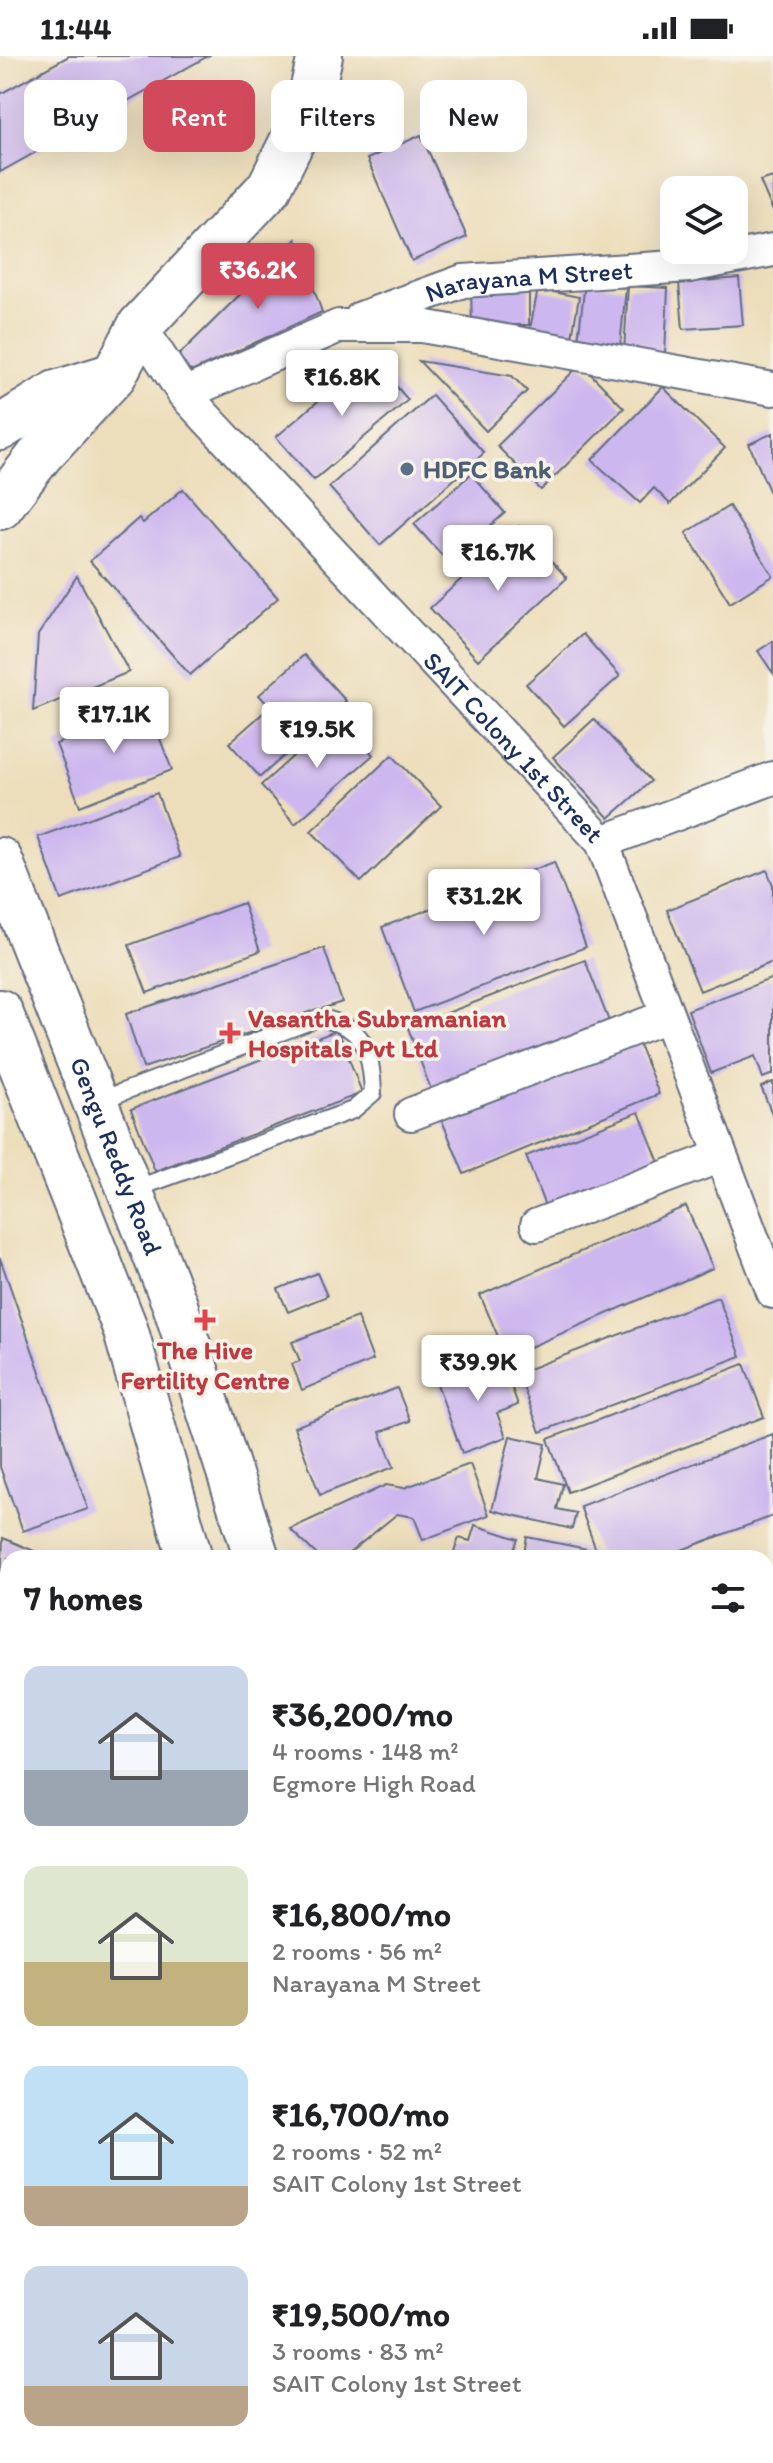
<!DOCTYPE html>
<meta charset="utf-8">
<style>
:root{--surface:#fff;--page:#f2f2f2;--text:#202124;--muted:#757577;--accent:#d1495b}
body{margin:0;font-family:Itim,sans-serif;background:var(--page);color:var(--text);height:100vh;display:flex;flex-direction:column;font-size:30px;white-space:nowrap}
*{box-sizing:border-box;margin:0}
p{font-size:26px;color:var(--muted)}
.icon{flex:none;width:44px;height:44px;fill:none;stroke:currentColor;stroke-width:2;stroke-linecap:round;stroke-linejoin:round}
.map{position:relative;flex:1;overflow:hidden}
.drawer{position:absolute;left:0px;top:1494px;width:774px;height:914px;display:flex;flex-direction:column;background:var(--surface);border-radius:24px 24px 0 0;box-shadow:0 8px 32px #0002}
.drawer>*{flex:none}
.banner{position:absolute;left:24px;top:24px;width:726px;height:72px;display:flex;gap:16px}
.buttons{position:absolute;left:660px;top:120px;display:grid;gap:16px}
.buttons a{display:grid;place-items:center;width:88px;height:88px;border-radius:16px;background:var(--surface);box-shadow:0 8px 32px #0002;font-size:40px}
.price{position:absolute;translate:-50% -68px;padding:0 18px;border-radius:8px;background:#fff;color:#222;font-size:26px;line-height:52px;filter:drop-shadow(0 2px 4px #0008)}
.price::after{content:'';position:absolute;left:50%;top:48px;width:24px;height:18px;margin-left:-12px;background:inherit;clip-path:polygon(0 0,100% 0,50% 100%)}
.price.current{background:var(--accent);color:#fff}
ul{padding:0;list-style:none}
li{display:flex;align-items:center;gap:24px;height:200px;padding:0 24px}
li span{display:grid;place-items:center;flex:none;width:224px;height:160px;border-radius:16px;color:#555}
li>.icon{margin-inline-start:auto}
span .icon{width:96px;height:96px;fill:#fffc;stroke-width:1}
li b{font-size:34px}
h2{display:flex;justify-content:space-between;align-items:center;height:96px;padding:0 24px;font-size:34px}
.pill{padding:0 28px;border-radius:16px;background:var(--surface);box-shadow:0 8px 32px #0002;font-size:28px;line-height:72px}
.pill.current{background:var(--accent);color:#fff}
.status{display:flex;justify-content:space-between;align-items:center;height:56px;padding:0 40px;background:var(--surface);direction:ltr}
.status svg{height:22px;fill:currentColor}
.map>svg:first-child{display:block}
.building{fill:#cdb7ef}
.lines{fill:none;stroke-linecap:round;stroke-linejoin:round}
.service-casing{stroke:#646c7f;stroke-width:20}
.minor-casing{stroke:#646c7f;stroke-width:36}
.secondary-casing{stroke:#646c7f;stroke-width:48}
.service{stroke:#fff;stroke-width:16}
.minor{stroke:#fff;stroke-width:32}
.secondary{stroke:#fff;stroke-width:44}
.service-dot{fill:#5c6f8a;stroke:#f7f3e8;stroke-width:3}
.health-dot{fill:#e0444e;stroke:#f7f3e8;stroke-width:3}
.labels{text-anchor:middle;stroke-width:7;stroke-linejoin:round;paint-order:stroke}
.street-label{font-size:26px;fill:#1b2f5e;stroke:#f7f3e8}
.service-label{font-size:26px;font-weight:bold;fill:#4e5e75;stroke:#f7f3e8;text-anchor:start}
.health-label{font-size:26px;font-weight:bold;fill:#be3a42;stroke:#f7f3e8;text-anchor:start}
</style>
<div class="status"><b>11:44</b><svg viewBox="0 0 49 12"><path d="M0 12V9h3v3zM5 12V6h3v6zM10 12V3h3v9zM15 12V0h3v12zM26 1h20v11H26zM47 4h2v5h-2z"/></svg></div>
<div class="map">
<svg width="773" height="2407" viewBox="0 0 773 2407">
<rect width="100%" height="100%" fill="#f7f3e8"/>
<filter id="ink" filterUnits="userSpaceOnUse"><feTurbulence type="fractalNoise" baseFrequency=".0125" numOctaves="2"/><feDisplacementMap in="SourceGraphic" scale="16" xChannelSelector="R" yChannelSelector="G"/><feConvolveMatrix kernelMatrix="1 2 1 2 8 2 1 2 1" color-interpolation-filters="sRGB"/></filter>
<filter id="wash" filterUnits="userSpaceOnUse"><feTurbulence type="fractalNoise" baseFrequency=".006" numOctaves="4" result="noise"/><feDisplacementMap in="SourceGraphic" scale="32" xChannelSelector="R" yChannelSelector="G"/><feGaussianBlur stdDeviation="1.8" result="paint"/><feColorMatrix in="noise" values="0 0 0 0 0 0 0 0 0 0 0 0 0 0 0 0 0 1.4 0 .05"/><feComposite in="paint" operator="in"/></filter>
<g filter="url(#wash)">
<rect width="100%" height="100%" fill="#eddebb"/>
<g id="blocks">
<g class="building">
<polygon points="69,0 208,0 0,116 0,38"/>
<polygon points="421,79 467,181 412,205 367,103"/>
<polygon points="773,121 773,155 760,125"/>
<polygon points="296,183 322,256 193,315 187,314 178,300"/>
<polygon points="739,222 743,269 683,273 679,227"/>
<polygon points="585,227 626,232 620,290 578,285"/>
<polygon points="529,230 529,269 472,269 471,231"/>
<polygon points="628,230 668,232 665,298 624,296"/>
<polygon points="538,233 579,241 572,281 530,273"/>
<polygon points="371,300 408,344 314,424 276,381"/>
<polygon points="419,305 512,320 527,335 486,375"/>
<polygon points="581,308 624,352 541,434 497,390"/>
<polygon points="663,331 725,392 670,448 654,432 640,447 592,404"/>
<polygon points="432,339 484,397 380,489 329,431"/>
<polygon points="773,377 773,444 749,388"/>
<polygon points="471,418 505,457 448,506 414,468"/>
<polygon points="183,433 278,542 190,619 90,505 139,462 143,467"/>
<polygon points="729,450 773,520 730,547 686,477"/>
<polygon points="519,470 567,522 478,604 430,552"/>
<polygon points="77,520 129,616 33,655 38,579"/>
<polygon points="583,578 620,620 564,670 526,628"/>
<polygon points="773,585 773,617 758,595"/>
<polygon points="304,599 346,645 260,721 229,687 270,651 259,639"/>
<polygon points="146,647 172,714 80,750 56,688 106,669 104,663"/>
<polygon points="338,660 373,699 295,768 261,729"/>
<polygon points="594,663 651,725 609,762 553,701"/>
<polygon points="392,699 441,750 361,826 311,775"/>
<polygon points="157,737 180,801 61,844 38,781"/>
<polygon points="554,806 586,891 414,956 382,871"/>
<polygon points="767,814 773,829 773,906 700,935 667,854"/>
<polygon points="243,847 260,895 147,937 129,889"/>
<polygon points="324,892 342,946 143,1012 126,958"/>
<polygon points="585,904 610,968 432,1036 408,972"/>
<polygon points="773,922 773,1018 763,1022 755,1000 711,1017 688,954"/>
<polygon points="338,974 362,1037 155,1115 131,1053"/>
<polygon points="636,981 659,1038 464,1118 441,1062"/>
<polygon points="773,1026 773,1060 761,1031"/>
<polygon points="639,1056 660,1109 546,1153 526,1100"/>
<polygon points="686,1150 713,1212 507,1301 480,1239"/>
<polygon points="0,1202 88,1453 23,1475 0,1411"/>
<polygon points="317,1217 327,1240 288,1256 278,1233"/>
<polygon points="718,1241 741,1300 540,1376 518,1317"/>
<polygon points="357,1261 373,1304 302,1334 292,1308 300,1305 292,1286"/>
<polygon points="501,1302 518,1349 497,1357 506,1381 462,1397 436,1325"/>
<polygon points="744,1308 764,1361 568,1436 548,1383"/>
<polygon points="397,1332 410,1365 380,1376 394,1411 320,1439 294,1371"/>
<polygon points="773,1378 773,1460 660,1502 599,1502 580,1450"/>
<polygon points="510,1380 546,1388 538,1422 563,1428 557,1453 576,1457 572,1473 492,1454"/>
<polygon points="470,1408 489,1459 423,1484 414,1461 397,1458 343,1502 320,1502 290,1473 386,1429 404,1432"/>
<polygon points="475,1469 518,1483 511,1502 452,1502 459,1482 470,1485"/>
<polygon points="527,1481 592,1494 590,1502 523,1502"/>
<polygon points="3,1482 51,1502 8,1502 8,1558 0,1554"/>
<polygon points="773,1542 773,1625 766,1627 766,1544"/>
<polygon points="766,1740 773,1742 773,1814 766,1813"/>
<polygon points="766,2030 773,2031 773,2087 766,2085"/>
<polygon points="773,2241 773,2350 766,2361 766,2251"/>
<polygon points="8,2242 8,2311 0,2316 0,2247"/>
<polygon points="211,2400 313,2400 302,2407 208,2407 206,2403"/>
<polygon points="381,2400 572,2400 577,2407 386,2407"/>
<polygon points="649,2400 680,2400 673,2407 656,2407"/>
</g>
</g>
</g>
<g filter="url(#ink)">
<use href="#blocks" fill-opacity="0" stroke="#646c7f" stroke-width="2"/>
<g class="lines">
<g class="service-casing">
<g id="service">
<path d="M96,1046l222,-84c47,7 53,32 55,75l-20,17 -221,80"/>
<polyline points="0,1767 8,1767"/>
</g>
</g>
<g class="minor-casing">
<g id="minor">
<path id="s1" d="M361,262l102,-37 226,-15 84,-16"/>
<path id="s2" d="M140,270l44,68 418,448 171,450"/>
<polyline points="184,338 339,270 422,270 773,333"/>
<polyline points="602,786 773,722"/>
<polyline points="411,1058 667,960"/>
<polyline points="537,1169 721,1100"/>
<polyline points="0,2134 8,2146"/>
<polyline points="168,2400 172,2407"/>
<polyline points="64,2407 77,2400"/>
</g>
</g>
<g class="secondary-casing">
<g id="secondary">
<polyline points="0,372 56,337 111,320"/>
<polyline points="0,451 40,399 114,319 140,270 269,132 308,53 320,0"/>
<path id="s3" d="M0,804l175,445 82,253"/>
<polyline points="0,956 125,1272 190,1502"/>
<polyline points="766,1648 773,1650"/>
<polyline points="0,1844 8,1838"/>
<polyline points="0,1892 8,1886"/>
</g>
</g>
<use href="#service" class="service"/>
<use href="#minor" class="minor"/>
<use href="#secondary" class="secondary"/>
</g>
</g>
<circle class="service-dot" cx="407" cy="413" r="8"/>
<g class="health-dot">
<path d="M226 965h8v8h8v8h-8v8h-8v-8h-8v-8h8z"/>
<path d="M201 1252h8v8h8v8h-8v8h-8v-8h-8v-8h8z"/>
</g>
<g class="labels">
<g class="street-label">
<text dy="9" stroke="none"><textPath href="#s1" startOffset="174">Narayana M Street</textPath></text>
<text dy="9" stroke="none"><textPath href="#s2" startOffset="564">SAIT Colony 1st Street</textPath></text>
<text dy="9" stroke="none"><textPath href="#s3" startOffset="318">Gengu Reddy Road</textPath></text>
</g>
<g class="service-label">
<text x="423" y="422">HDFC Bank</text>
</g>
<g class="health-label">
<text x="248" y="971">Vasantha Subramanian<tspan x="248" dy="30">Hospitals Pvt Ltd</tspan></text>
<text x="205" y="1303" text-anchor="middle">The Hive<tspan x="205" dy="30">Fertility Centre</tspan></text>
</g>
</g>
</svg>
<div class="buttons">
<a><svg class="icon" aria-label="layers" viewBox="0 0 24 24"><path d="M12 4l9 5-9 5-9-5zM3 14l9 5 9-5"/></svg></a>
</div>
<b class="price current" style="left:258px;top:255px">₹36.2K</b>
<b class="price" style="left:342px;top:362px">₹16.8K</b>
<b class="price" style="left:498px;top:537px">₹16.7K</b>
<b class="price" style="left:114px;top:699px">₹17.1K</b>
<b class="price" style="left:317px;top:714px">₹19.5K</b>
<b class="price" style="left:484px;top:881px">₹31.2K</b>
<b class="price" style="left:478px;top:1347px">₹39.9K</b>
<div class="banner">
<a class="pill">Buy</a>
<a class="pill current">Rent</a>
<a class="pill">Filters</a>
<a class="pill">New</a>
</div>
<section class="drawer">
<h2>7 homes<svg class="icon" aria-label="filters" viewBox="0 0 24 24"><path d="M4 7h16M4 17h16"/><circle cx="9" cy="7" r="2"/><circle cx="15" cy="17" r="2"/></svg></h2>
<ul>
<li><span style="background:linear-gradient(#c9d6e8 65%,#9aa5b1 0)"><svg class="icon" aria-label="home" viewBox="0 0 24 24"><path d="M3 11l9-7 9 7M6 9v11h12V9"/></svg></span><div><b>₹36,200/mo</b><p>4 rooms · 148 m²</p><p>Egmore High Road</p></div></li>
<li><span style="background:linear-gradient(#dfe7d0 60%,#c2b280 0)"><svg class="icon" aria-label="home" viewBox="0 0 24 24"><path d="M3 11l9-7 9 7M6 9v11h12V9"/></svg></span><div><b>₹16,800/mo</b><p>2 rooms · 56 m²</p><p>Narayana M Street</p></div></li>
<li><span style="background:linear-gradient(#bfe0f5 75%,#b9a48a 0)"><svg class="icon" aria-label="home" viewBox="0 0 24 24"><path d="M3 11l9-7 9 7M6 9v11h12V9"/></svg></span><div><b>₹16,700/mo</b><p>2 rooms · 52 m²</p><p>SAIT Colony 1st Street</p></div></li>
<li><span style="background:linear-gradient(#c9d6e8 75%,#b9a48a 0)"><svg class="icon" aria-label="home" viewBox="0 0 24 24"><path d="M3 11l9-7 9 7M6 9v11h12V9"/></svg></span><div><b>₹19,500/mo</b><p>3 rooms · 83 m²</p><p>SAIT Colony 1st Street</p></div></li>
</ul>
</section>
</div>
